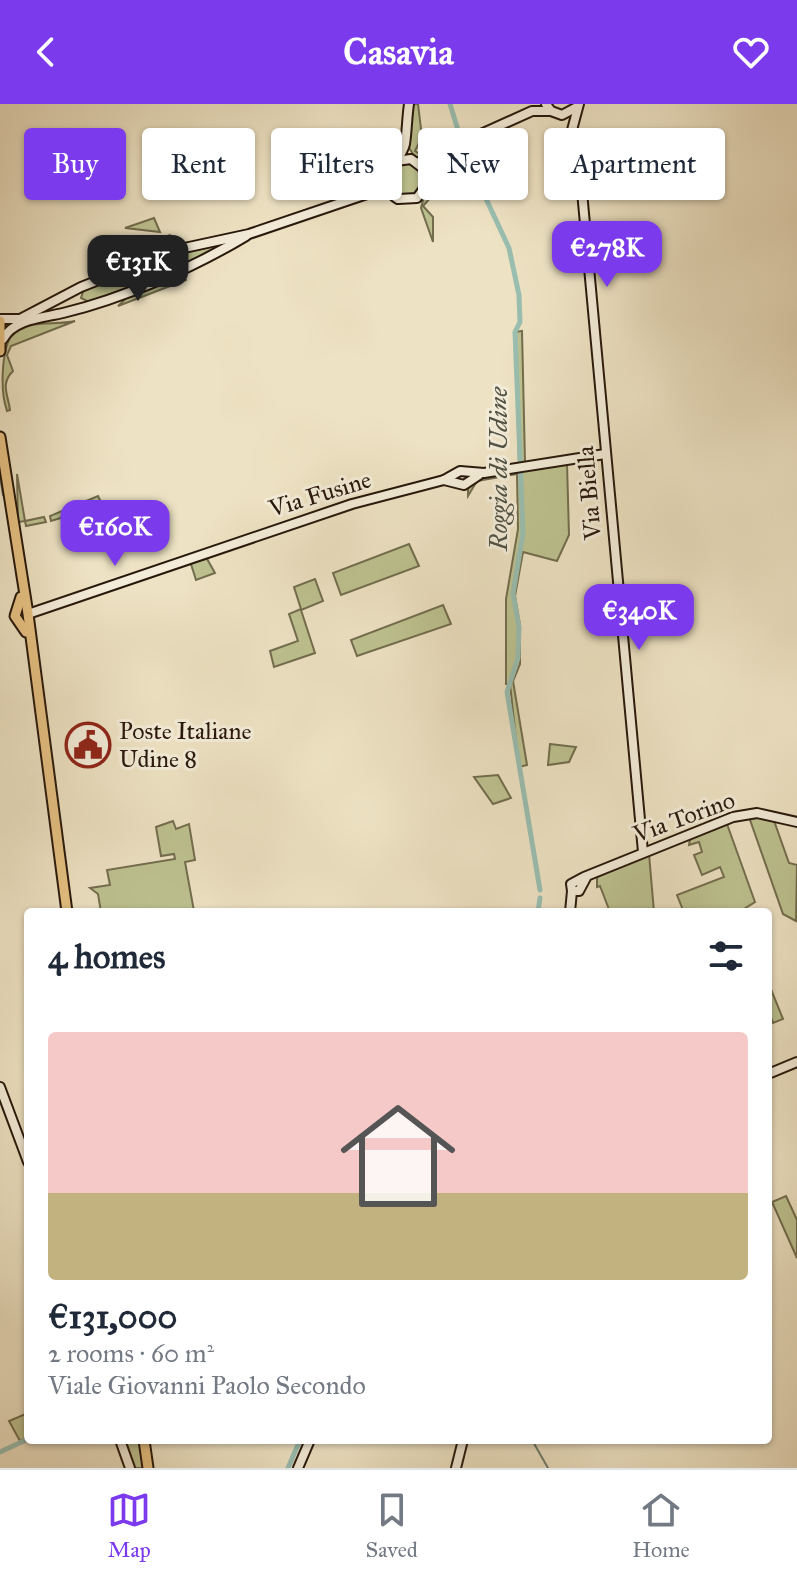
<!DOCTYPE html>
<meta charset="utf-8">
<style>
:root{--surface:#fff;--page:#f2f2f3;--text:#1f2937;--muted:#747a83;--line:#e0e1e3;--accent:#7c3aed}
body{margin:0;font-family:"IM FELL Great Primer",serif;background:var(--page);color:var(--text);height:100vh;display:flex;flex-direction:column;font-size:30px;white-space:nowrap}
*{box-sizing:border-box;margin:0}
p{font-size:26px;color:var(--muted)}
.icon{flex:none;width:44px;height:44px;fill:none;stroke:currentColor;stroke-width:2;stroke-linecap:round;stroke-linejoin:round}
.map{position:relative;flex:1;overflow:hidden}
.panel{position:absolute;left:24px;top:804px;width:748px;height:536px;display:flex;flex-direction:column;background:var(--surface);border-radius:8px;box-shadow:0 2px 6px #0004}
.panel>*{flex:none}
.guide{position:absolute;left:24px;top:24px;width:750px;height:72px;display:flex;gap:16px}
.price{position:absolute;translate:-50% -68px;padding:0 18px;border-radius:16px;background:var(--accent);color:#fff;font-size:26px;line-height:52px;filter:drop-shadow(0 2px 4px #0008)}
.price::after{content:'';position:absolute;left:50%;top:48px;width:24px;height:18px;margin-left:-12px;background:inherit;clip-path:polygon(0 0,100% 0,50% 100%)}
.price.current{background:#222;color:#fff}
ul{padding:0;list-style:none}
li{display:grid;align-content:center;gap:16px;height:424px;padding:0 24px}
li+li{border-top:2px solid var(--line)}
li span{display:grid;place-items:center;height:248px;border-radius:8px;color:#555}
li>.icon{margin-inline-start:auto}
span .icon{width:144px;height:144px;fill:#fffc;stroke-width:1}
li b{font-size:34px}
h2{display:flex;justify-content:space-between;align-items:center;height:96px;padding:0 24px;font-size:34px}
.chip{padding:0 28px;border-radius:8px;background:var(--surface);box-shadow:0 2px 6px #0004;font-size:28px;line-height:72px}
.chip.current{background:var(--accent);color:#fff}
header{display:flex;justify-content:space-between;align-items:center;height:104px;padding:0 24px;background:var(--accent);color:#fff;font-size:36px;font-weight:800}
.tabs{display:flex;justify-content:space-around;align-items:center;height:112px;border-top:2px solid var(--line);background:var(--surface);font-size:22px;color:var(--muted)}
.tabs a{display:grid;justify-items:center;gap:4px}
.tabs .current{color:var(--accent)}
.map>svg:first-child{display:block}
.green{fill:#bdc290;stroke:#726d4e;stroke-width:2}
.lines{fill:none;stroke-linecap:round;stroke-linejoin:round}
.stream{stroke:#6c7c6e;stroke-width:2}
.canal{stroke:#99beb0;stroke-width:5}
.secondary-casing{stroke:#28180c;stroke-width:12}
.primary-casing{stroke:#28180c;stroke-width:13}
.secondary{stroke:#f3ecd8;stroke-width:8}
.primary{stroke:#e6c182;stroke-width:9}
.labels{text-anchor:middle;stroke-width:6;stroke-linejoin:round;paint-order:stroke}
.street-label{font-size:24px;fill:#28180c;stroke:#f3ecd8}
.poi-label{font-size:24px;fill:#28180c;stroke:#f3ecd8;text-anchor:start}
.water-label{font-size:26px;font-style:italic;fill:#505245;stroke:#f3ecd8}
</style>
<header><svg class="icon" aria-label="back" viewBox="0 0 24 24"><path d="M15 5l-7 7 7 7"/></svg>Casavia<svg class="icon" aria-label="heart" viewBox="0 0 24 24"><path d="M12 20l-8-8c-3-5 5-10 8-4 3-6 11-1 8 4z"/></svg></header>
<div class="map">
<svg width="797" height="1364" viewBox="0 0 797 1364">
<rect width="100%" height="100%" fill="#ede2c3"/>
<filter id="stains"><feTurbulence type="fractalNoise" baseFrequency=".0025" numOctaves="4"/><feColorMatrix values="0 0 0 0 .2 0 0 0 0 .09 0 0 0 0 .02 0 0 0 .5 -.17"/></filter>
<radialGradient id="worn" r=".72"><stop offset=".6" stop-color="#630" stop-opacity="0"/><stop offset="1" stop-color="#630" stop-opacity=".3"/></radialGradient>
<g class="green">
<polygon points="411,0 418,0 422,33 415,47 424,53 416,55 408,42"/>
<circle cx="406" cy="76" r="16"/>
<polygon points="431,65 431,93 423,102 433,113 433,138 421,104"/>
<polygon points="154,114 160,128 125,124"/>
<polygon points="170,131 174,141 135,156 133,150 157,141 147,139"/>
<polygon points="234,137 173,166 167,153"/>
<polygon points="161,156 167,161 164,170 89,198 81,194 84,185"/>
<polygon points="183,170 186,176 118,202 132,189"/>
<path d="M75,217l-64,25 -4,9 6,16c-13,13 -5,23 -3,39l-3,1c-7,-20 -7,-71 11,-82 17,-8 39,-4 57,-8z"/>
<polygon points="522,227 525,358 519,359 515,228"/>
<polygon points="567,359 569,431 557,457 523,448 515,492 520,521 520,560 513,577 527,661 519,663 510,580 506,580 506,495 518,425 517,370 477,377 468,392 468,382 482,372"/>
<polygon points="17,370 25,417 44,413 46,418 26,422 25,417 18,418"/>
<polygon points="98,392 100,396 77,409 51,417 50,412"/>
<polygon points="409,440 419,462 341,491 333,469"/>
<polygon points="206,453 215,469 196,476 190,457"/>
<polygon points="315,475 323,497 301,506 315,549 274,563 270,547 298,537 289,510 301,505 294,483"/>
<polygon points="443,501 451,520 357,552 351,536"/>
<polygon points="550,640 576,643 569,658 548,661"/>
<polygon points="498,671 511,694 493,700 474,673"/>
<polygon points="749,713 773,714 789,759 797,761 796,817 783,810"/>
<polygon points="173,717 176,725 189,720 195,756 185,758 194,807 101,808 98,790 90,784 110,781 107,766 175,755 174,750 161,752 156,723"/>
<polygon points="727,720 755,798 739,808 683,806 677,791 724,773 720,763 702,771 694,751 702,748 699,738 689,741 690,735"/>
<polygon points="649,750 654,808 610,808 600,782 597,783 597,773"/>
<polygon points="768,878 783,915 773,919 768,905"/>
<polygon points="786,1092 797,1116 797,1154 772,1098"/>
<polygon points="28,1309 28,1334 20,1337 9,1317"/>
<polygon points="122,1336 140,1336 145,1364 132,1364"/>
</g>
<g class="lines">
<g class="stream">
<polyline points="0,373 3,391"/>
<polyline points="532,1336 548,1364"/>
</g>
<g class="canal">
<polyline points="450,0 466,52 509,144 519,191 520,218 515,228 523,429 513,490 519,523 518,554 507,588 540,786"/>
<polyline points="538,808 540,794"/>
<polyline points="0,1348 28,1335"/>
<polyline points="288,1364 300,1336"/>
</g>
<g class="secondary-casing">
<g id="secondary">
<polyline points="546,0 551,7 562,11 577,3"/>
<polyline points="579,0 572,26 580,66 643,748"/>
<path d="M396,57l15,-2 13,10 3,15 -10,14 -19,1c-30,-18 2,-34 7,-55 2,-13 2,-27 4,-40"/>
<polyline points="419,58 532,7 551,7"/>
<polyline points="159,152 170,158 169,170"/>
<polyline points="0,215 20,215 81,183 175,146 249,130 370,89 385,75"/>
<path d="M3,235c11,-20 39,-21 60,-26 59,-14 130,-45 183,-77"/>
<polyline points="444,376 464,381 479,371"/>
<polyline points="28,510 352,400 444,376 460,367 484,369 605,350"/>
<polyline points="587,772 579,787 572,787 571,780 584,773 733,713 757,709 797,718"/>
<polyline points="570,808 572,787"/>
<polyline points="768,970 797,958"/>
<polyline points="0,983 28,1058"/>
<polyline points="120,1336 130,1364"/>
<polyline points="298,1364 310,1336"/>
<polyline points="456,1364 463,1336"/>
</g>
</g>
<g class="primary-casing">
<g id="primary">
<polyline points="0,217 0,247"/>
<polyline points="0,333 28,510 67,808"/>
<polyline points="21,493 15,512 26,528"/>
<polyline points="144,1336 148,1364"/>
</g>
</g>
<use href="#secondary" class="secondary"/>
<use href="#primary" class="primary"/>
</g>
<defs>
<g id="civic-ring" transform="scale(2.3)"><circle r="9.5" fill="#f3ecd8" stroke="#8f2418" stroke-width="1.5"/><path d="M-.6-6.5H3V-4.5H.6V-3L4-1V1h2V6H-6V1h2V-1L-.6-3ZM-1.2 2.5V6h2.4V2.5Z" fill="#8f2418"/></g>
</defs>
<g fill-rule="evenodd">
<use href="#civic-ring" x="88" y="641"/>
</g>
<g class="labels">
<g class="street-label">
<text transform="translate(589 389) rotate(-95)" y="8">Via Biella</text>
<text transform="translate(320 390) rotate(-17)" y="8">Via Fusine</text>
<text transform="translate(684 713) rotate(-20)" y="8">Via Torino</text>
</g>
<g class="poi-label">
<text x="119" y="635">Poste Italiane<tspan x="119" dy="28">Udine 8</tspan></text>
</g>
<g class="water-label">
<text transform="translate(498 365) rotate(-90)" y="9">Roggia di Udine</text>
</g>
</g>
<rect width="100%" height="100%" filter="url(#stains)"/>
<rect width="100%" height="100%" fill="url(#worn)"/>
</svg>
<b class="price" style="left:607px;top:185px">€278K</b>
<b class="price current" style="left:138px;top:199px">€131K</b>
<b class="price" style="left:115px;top:464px">€160K</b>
<b class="price" style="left:639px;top:548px">€340K</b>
<div class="guide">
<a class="chip current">Buy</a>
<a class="chip">Rent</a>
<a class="chip">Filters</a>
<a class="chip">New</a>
<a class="chip">Apartment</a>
</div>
<section class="panel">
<h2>4 homes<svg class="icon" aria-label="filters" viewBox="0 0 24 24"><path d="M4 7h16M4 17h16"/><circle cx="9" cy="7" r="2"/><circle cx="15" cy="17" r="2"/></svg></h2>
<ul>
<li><span style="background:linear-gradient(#f6c9c9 65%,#c2b280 0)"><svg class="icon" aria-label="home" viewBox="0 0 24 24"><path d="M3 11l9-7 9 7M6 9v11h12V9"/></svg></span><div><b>€131,000</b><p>2 rooms · 60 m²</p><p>Viale Giovanni Paolo Secondo</p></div></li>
</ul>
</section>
</div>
<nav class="tabs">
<a class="current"><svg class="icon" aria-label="map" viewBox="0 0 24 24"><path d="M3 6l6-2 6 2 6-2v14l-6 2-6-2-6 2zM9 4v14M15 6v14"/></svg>Map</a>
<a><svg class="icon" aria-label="saved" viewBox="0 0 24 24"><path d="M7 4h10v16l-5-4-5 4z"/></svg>Saved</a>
<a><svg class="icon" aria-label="home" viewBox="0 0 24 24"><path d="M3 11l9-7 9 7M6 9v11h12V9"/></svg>Home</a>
</nav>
